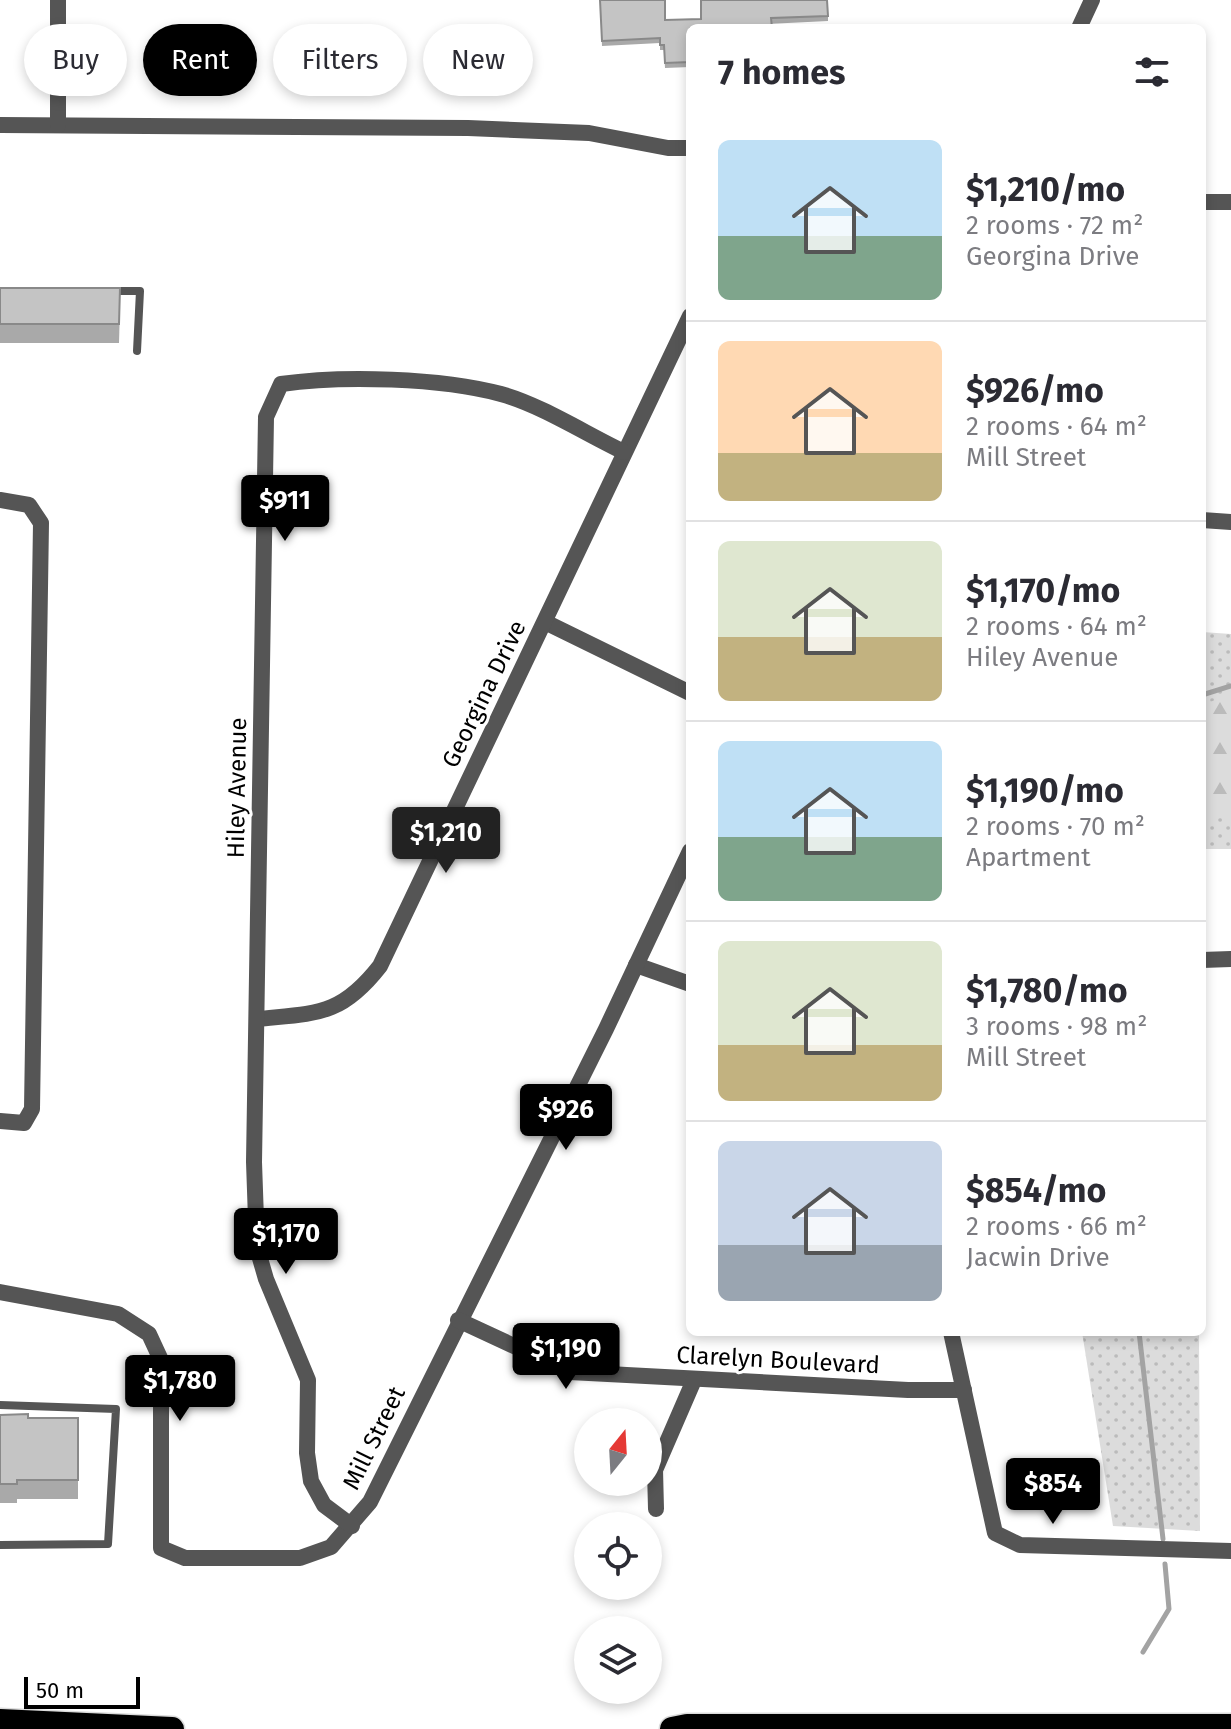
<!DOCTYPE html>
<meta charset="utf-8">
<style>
:root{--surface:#fff;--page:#f2f2f3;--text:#2b2b33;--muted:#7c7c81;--line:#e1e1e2;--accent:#000}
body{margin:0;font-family:"Fira Sans",sans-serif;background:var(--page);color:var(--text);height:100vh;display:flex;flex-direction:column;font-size:30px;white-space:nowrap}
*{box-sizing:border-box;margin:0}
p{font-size:26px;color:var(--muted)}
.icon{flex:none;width:44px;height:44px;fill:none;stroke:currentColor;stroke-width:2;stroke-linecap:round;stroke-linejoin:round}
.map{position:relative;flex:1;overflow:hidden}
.drawer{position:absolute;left:686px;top:24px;width:520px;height:1312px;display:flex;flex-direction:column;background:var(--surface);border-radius:12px;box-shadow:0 4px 12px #0003}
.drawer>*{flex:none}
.top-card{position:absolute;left:24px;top:24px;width:542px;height:72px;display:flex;gap:16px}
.needle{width:52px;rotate:18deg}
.buttons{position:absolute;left:574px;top:1408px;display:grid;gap:16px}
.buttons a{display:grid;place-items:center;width:88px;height:88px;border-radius:50%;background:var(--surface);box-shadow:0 4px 12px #0003;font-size:40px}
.scale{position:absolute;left:24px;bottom:20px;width:116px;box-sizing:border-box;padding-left:8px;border:4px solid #000;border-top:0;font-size:22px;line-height:28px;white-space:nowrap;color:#000;-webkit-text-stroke:6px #fff;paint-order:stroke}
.price{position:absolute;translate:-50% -68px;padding:0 18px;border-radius:8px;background:var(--accent);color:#fff;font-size:26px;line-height:52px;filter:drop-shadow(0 2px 4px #0008)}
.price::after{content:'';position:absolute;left:50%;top:48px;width:24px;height:18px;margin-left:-12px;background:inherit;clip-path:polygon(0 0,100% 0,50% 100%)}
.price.on{background:#222;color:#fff}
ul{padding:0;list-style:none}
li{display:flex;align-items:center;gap:24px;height:200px;padding:0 32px}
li+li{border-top:2px solid var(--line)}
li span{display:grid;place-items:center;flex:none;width:224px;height:160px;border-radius:12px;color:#555}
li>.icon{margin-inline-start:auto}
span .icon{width:96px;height:96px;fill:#fffc;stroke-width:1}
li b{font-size:34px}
h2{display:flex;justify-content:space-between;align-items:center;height:96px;padding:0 32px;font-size:34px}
.chip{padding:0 28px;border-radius:36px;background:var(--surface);box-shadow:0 4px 12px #0003;font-size:28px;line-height:72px}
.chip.on{background:var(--accent);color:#fff}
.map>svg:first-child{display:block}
.grass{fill:url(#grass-dots)}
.forest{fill:url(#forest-firs)}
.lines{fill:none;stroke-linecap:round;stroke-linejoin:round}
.stream{stroke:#a3a3a3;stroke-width:5}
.motorway-casing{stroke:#dbdbdb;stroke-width:27}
.service{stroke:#555;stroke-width:8}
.minor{stroke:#555;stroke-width:16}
.motorway{stroke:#000;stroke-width:24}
.wall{fill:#a9a9a9}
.building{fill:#c4c4c4;stroke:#898989;stroke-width:2}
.labels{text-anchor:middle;stroke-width:6;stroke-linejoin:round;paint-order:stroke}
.street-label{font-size:24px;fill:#000;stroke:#fff}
</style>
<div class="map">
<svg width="1231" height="1729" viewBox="0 0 1231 1729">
<defs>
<pattern id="grass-dots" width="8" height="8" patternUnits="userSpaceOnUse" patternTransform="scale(2)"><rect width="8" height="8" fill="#dcdcdc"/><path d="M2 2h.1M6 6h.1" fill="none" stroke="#bbb" stroke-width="1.8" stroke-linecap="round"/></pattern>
<pattern id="forest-firs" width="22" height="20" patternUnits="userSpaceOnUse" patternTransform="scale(2)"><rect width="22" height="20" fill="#dcdcdc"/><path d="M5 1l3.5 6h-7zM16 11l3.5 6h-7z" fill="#bbb"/></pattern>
</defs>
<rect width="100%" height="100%" fill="#fff"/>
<g class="grass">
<polygon points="1202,632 1231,634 1231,849 1202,849"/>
<polygon points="1082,1332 1199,1332 1200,1531 1113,1526"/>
</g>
<polygon class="forest" points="1231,694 1231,815 1202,814 1202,705"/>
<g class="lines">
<g class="stream">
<polyline points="1202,695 1231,686"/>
<polyline points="1139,1332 1163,1539"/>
<polyline points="1143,1652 1169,1609 1165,1564"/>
</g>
<g class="motorway-casing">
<g id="motorway">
<polyline points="0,1721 172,1729"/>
<polyline points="672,1729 687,1726 1231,1726"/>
</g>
</g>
<g class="service">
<polyline points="113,291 140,291 137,351"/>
<polyline points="0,1405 116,1409 108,1544 0,1545"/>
</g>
<g class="minor">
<polyline points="1079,28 1092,0"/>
<polyline points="0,125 468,128 589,133 668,148 690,148"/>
<polyline points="58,125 58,0"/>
<polyline points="1202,202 1231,202"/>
<polyline points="0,500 29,505 41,523 32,1109 24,1123 0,1121"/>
<polyline points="1202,520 1231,522"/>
<polyline points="545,622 690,693"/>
<polyline points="1202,960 1231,959"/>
<polyline points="636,965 690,984"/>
<path d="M258,1019c59,-6 83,-3 122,-53l310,-650"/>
<polyline points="0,1292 118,1314 149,1334 161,1360 161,1548 185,1558 300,1558 331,1547 370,1502 606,1029 690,851"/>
<polyline points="458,1320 570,1372 908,1390 964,1390"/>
<polyline points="951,1332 995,1533 1020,1545 1231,1551"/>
<polyline points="656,1509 655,1470 694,1380"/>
<path d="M352,1526l-28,-21 -13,-24 -4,-28 1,-73 -42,-101 -9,-31 -3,-86 12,-745 15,-33c62,-9 160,-6 220,10 40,11 85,40 123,58"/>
</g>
<use href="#motorway" class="motorway"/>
</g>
<g class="wall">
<polygon points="600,0 665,20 828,16 828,21 690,28 690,67 665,68 664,50 660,50 660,43 602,46"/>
<polygon points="0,288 120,308 119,343 0,343"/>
<polygon points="0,1415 28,1418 78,1418 78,1499 17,1499 17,1503 0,1503"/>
</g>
<g class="building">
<polygon points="600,0 665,0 665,20 701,19 701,0 827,0 828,16 771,18 772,28 690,28 690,62 665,63 664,45 660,45 660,38 602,41"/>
<polygon points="0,288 120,288 119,324 0,324"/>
<polygon points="28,1414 28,1418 78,1418 78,1480 17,1480 17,1484 0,1484 0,1415"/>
</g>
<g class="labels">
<g class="street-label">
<text transform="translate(484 694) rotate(-64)" y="8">Georgina Drive</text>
<text transform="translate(237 788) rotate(-89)" y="8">Hiley Avenue</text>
<text transform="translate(778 1360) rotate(3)" y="8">Clarelyn Boulevard</text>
<text transform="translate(374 1438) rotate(-64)" y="8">Mill Street</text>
</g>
</g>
</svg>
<div class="buttons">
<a><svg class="needle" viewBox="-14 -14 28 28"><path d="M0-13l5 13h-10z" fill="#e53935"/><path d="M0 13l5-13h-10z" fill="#7c7c81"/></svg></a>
<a><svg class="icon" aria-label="locate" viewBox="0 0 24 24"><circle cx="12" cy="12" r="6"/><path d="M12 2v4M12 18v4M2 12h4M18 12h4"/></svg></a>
<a><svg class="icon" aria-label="layers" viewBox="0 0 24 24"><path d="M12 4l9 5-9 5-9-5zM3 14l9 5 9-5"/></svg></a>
</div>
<div class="scale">50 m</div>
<b class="price" style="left:285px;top:543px">$911</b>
<b class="price on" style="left:446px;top:875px">$1,210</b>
<b class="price" style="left:566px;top:1152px">$926</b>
<b class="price" style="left:286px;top:1276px">$1,170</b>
<b class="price" style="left:566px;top:1391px">$1,190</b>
<b class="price" style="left:180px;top:1423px">$1,780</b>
<b class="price" style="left:1053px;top:1526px">$854</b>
<div class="top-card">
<a class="chip">Buy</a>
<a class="chip on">Rent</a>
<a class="chip">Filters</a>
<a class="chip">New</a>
</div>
<section class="drawer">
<h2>7 homes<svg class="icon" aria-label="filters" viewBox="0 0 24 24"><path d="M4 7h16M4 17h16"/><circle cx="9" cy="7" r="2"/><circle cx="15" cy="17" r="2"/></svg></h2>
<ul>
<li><span style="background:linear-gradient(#bfe0f5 60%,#7fa58c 0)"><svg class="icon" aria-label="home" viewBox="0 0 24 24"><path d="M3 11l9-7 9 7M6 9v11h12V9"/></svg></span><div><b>$1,210/mo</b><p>2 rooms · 72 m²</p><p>Georgina Drive</p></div></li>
<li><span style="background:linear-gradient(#ffd9b3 70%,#c2b280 0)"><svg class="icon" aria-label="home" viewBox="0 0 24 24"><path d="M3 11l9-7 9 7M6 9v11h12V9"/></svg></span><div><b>$926/mo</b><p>2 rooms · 64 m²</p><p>Mill Street</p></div></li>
<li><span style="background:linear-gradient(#dfe7d0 60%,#c2b280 0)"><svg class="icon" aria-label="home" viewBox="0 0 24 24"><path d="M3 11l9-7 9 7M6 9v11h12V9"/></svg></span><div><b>$1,170/mo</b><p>2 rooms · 64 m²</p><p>Hiley Avenue</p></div></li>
<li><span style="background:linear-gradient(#bfe0f5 60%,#7fa58c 0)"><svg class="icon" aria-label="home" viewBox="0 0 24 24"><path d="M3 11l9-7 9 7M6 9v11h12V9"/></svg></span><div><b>$1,190/mo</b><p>2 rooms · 70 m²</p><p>Apartment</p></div></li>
<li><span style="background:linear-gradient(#dfe7d0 65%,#c2b280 0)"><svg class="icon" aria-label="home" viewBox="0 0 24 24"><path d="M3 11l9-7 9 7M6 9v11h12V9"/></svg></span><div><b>$1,780/mo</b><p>3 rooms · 98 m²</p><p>Mill Street</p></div></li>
<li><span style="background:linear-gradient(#c9d6e8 65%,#9aa5b1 0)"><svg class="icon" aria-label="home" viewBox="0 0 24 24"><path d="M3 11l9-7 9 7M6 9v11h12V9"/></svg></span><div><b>$854/mo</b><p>2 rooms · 66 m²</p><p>Jacwin Drive</p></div></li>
</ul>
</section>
</div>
